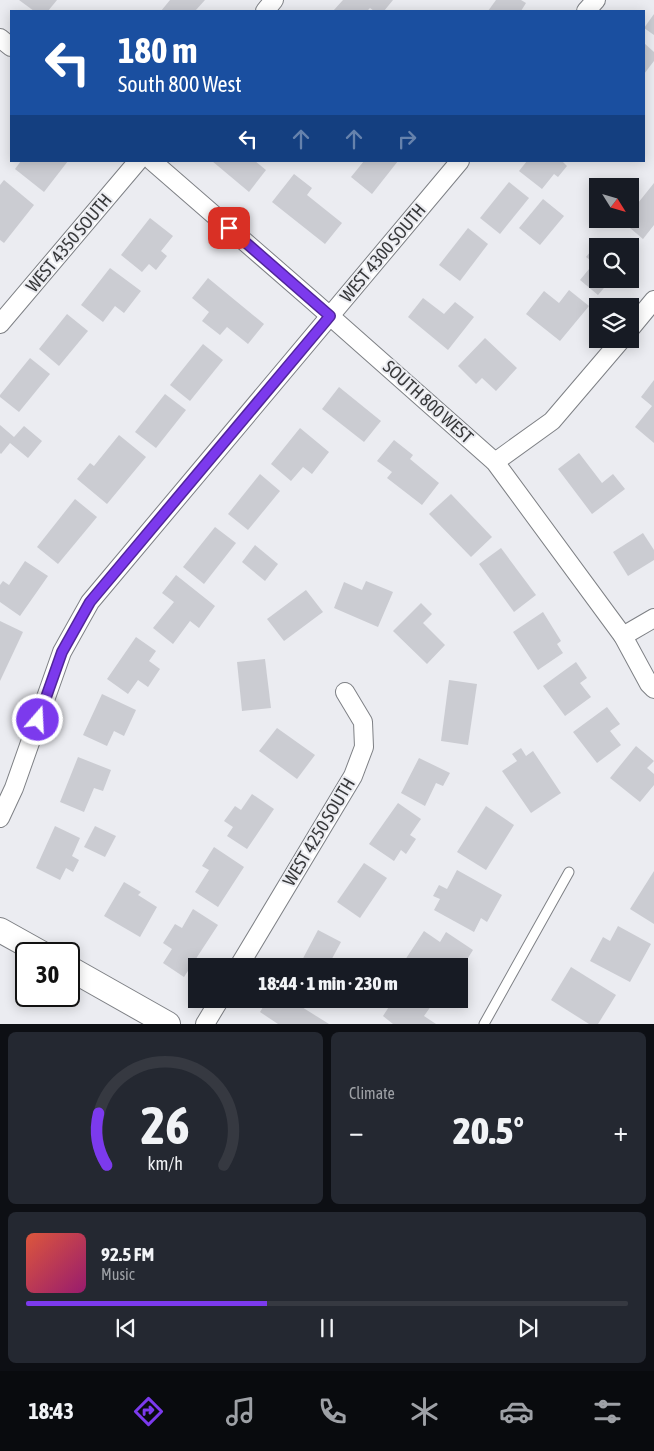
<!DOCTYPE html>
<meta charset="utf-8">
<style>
body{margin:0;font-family:"Asap Condensed",sans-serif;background:#242831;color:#f1f3f6;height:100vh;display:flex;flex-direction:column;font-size:19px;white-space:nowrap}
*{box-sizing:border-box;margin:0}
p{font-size:16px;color:#9ea1a6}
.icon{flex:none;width:28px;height:28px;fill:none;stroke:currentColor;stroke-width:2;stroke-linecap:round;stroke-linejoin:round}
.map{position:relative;height:1024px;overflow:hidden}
.drawer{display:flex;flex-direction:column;gap:8px;padding:8px;background:#0d0f14;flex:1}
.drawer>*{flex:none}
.top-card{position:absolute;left:10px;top:10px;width:635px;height:152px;border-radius:0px;box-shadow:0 2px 12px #0003;background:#1a4fa0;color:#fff;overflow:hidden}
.needle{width:32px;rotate:127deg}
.fabs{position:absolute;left:589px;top:178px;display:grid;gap:10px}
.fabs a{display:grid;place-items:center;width:50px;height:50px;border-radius:0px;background:#171b24;box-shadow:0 2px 12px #0003;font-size:25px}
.speed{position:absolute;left:15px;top:942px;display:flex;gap:10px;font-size:25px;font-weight:700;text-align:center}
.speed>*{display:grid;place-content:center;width:65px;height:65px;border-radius:50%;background:#171b24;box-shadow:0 2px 12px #0003;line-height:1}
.speed .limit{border:2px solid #111;border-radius:8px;background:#fff;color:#111}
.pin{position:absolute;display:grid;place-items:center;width:42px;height:42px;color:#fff;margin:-21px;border-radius:10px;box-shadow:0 2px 8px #0006}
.me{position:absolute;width:55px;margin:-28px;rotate:19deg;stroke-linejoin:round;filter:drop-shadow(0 0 4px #0008)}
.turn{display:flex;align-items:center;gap:18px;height:105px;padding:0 25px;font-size:22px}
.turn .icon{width:65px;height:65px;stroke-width:2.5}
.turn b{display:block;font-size:35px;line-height:42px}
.lanes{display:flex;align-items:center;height:48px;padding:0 25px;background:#0003;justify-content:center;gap:25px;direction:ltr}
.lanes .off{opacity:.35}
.big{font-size:38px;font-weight:800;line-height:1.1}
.drawer .widget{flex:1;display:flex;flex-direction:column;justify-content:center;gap:8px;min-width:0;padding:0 18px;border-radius:8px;background:#242831}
.drawer .dial{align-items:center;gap:0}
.dial svg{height:130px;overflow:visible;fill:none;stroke:#363941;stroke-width:7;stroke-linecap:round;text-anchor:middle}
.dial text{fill:#f1f3f6;stroke:none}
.song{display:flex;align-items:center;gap:15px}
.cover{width:60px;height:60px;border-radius:8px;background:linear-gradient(135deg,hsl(10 70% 55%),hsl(320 70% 35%))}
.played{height:5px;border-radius:2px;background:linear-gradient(90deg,#7c3aed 40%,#363941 40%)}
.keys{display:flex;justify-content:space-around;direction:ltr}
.heat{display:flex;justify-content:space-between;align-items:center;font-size:28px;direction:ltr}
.drawer .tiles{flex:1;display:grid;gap:8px;grid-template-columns:1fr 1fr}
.widget:last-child{grid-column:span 2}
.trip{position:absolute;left:188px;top:958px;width:280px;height:50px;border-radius:0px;background:#171b24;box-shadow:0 2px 12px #0003;font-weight:800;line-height:50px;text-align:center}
.menu{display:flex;height:80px;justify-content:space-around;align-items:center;background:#090b0e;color:#9ea1a6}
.menu .icon{width:35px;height:35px}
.menu .selected{color:#7c3aed}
.menu b{font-size:22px;color:#f1f3f6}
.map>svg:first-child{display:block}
</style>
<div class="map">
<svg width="654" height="1024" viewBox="0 0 654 1024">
<rect width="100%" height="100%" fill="#ebecf1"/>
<g fill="#cbccd2">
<polygon points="19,0 57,0 48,11 34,11"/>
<polygon points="170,0 205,0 195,11 161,11"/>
<polygon points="343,0 393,0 384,11 374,11 370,8 367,11 333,11"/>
<polygon points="496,0 521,0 526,3 521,11 488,11"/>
<polygon points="654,14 654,35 644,28"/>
<polygon points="644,43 654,52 654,61 644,74"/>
<polygon points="21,161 68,161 44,192 15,169"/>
<polygon points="212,161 255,161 266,170 249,192"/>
<polygon points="364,161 398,161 372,194 351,177"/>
<polygon points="527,161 562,161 567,166 558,177 554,174 542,189 519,171"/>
<polygon points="294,174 312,188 307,195 342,223 325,244 272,202"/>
<polygon points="4,180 34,205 4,243 0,240 0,185"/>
<polygon points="509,182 529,198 500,234 480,218"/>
<polygon points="654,183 654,225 643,239 623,222 625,219 630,219 630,213"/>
<polygon points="543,199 564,216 540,245 519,228"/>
<polygon points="150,218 173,236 161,251 167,256 156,270 149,264 142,272 121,255"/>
<polygon points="468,228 488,244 460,281 439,265"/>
<polygon points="600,240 608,246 598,246 598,279 619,279 614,286 609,282 598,295 580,280 594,263 586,257"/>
<polygon points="110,268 141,291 124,313 115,306 103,322 81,305"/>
<polygon points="208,278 264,324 248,344 227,327 220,335 202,321 209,312 192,298"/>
<polygon points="569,290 589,306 560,341 526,314 544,291 559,303"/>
<polygon points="423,298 444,314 455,302 474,317 448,350 408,317"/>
<polygon points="67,314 88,331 59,366 39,349"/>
<polygon points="485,338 517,368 496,391 482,378 476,384 458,366"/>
<polygon points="203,344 223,360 190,401 170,385"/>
<polygon points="30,358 50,374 19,412 0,397 0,395"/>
<polygon points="654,380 654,443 635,427 652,406 641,397"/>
<polygon points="339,387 381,421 364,442 322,409"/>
<polygon points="165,394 186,410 156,448 135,432"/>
<polygon points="0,425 14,437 24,426 42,441 28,458 10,443 1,454 0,453"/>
<polygon points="300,428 329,452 312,474 303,467 291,481 271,464"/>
<polygon points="119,435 146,457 107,504 77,479 90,463 94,466"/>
<polygon points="394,440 413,455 410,459 439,483 422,505 387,478 392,472 377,461"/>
<polygon points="579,453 602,483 613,474 625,489 592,514 558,469"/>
<polygon points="260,474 280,491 248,530 228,514"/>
<polygon points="451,494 492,537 471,557 429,514"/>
<polygon points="75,499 97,517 58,564 37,547"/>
<polygon points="215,527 236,543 204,584 183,567"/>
<polygon points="643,533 654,550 654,560 628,576 613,552"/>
<polygon points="255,545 278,564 265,581 242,562"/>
<polygon points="501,548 536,595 514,612 479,564"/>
<polygon points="25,561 48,576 20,616 0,602 0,585 3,581 9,585"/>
<polygon points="176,575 215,606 199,628 190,621 173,644 153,628 174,602 162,593"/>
<polygon points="366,581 393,592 378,627 334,608 344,582 362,590"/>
<polygon points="306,590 323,612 284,641 267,619"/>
<polygon points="421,603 432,614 423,623 445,645 427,664 393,631"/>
<polygon points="543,612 561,641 557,644 563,653 538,670 513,632"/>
<polygon points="0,621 23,632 0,681"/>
<polygon points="136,637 156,651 149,661 160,669 148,687 138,680 128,694 107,679"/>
<polygon points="265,659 271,708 242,711 237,662"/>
<polygon points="576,662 587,678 580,683 591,697 565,716 543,686"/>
<polygon points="449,680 477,684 468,745 441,741"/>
<polygon points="102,694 136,710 124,736 114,731 107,746 83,735"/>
<polygon points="607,707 620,724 610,731 621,745 597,763 573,732"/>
<polygon points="277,728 315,755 297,779 259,751"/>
<polygon points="636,746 654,761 647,768 654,774 654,785 640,802 610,778"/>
<polygon points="521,748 526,756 533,751 561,793 531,813 502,771 517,761 512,754"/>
<polygon points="78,757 111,770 103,791 94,788 84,812 60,802"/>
<polygon points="419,758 450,773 443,786 436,783 425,806 401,793"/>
<polygon points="252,794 274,809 247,849 227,836 233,827 224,821 235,806 241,810"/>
<polygon points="398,803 421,819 410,835 416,839 406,854 401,850 394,861 369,844"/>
<polygon points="486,806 514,825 486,870 457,852"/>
<polygon points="55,826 80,838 72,856 79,860 73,872 66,868 60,880 36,868"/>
<polygon points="95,826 116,836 105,857 84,847"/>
<polygon points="214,847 244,867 218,907 195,892 209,870 202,866"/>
<polygon points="364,863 387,878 360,918 337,902"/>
<polygon points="457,870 502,895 487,922 481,918 474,932 434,910 440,899 433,896 439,885 447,889"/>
<polygon points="654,871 654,924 630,909"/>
<polygon points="124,882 141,892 138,895 157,907 140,937 104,916"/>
<polygon points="193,909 218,925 184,977 163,963 172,949 163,943 175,924 182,928"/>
<polygon points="618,926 651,944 630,982 590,961 603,937 610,941"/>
<polygon points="318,930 341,942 328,966 299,966"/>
<polygon points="424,931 440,942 446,932 473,950 459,972 459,966 414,966 405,960"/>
<polygon points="571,967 616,995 598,1024 589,1024 551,1000"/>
<polygon points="268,999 289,999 329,1024 278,1024 260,1012"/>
<polygon points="394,999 436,999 424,1016 436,1024 393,1024 383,1016"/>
</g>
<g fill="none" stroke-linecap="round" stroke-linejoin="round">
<g stroke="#7e8085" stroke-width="11">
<polyline id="lane" points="484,1024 569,872"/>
</g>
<g stroke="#7e8085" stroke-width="20">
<g id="street">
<polyline points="265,11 274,0"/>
<polyline points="586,11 596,0"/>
<polyline points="0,38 11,47"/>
<polyline points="152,161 313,301 495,462 623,636 649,684 654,689"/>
<polyline points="0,324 138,161"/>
<polyline points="630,329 654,300"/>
<polyline points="495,462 552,421 622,339"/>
<polyline points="623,636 654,618"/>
<polyline points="0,818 14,788 62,652 90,602 460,161"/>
<polyline points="239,966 353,776 364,747 363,722 345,692"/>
<polyline points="205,1024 220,999"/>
</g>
</g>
<g stroke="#7e8085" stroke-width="26">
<g id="secondary">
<polyline points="0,930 43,954"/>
<polyline points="69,968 168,1024"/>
</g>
</g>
<use href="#lane" stroke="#fff" stroke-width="9"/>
<use href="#street" stroke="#fff" stroke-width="18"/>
<use href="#secondary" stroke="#fff" stroke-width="24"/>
</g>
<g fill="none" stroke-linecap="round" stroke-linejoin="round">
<g stroke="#51269a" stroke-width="12">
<polyline id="route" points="38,720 62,652 90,602 330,316 229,228"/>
</g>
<use href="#route" stroke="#7c3aed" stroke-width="9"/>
</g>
<g text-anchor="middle" stroke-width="4" stroke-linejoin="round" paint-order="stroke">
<g font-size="18" fill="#37383a" stroke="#ebecf1">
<text transform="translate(69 243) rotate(-50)" y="6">WEST 4350 SOUTH</text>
<text transform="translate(383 253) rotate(-50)" y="6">WEST 4300 SOUTH</text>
<text transform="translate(428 402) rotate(42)" y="6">SOUTH 800 WEST</text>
<text transform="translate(319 832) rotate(-59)" y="6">WEST 4250 SOUTH</text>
</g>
</g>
</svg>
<div class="fabs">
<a><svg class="needle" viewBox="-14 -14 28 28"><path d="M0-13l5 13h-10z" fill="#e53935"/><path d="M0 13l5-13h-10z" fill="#9ea1a6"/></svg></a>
<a><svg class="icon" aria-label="search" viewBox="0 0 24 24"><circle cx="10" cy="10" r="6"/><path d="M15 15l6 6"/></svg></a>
<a><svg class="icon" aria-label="layers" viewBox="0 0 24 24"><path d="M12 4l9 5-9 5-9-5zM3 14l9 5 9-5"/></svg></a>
</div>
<div class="speed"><div class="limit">30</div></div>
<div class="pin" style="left:229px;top:228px;background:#d93025"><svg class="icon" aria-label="arrive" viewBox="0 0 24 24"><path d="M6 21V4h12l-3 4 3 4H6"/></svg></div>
<svg class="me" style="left:38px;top:720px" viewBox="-20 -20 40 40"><circle r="17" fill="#7c3aed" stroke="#fff" stroke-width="3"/><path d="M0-11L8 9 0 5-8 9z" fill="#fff"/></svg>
<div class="trip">18:44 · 1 min · 230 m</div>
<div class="top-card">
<div class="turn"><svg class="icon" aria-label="left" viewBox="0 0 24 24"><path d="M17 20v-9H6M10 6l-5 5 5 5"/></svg><div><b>180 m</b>South 800 West</div></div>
<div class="lanes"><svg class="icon" aria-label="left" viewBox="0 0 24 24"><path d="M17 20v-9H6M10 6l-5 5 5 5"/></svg><svg class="icon off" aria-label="ahead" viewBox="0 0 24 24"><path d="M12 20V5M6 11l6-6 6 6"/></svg><svg class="icon off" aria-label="ahead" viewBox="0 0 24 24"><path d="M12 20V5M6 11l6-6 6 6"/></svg><svg class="icon off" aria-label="right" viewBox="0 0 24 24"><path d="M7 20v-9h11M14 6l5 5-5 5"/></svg></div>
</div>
</div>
<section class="drawer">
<div class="tiles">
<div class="widget dial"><svg viewBox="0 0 100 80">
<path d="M14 69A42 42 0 1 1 86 69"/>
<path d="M14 69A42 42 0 0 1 9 37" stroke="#7c3aed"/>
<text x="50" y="56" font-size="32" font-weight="700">26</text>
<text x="50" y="72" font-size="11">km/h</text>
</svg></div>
<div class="widget"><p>Climate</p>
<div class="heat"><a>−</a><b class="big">20.5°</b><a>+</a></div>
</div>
<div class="widget">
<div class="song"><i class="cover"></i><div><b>92.5 FM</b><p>Music</p></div></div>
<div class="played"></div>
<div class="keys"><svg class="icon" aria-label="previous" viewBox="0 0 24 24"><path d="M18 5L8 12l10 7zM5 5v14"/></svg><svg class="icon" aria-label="pause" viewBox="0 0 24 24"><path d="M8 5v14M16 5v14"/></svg><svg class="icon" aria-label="next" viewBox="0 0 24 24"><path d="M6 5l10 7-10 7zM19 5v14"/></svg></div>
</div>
</div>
</section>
<nav class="menu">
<b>18:43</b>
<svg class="icon selected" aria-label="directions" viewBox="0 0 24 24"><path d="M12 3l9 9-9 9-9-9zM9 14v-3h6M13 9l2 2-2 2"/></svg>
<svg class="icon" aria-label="music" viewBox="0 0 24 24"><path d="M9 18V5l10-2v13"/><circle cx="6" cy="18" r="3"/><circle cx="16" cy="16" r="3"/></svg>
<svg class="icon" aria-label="phone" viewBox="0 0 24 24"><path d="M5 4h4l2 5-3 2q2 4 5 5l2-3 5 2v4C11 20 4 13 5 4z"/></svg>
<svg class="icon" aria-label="climate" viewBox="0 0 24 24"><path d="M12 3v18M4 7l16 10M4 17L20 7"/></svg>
<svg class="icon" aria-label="car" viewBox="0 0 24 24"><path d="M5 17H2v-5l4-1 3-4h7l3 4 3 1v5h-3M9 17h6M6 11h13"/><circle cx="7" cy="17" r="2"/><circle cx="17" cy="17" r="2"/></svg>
<svg class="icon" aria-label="filters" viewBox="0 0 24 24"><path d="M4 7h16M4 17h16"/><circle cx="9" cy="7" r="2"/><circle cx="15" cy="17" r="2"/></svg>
</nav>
